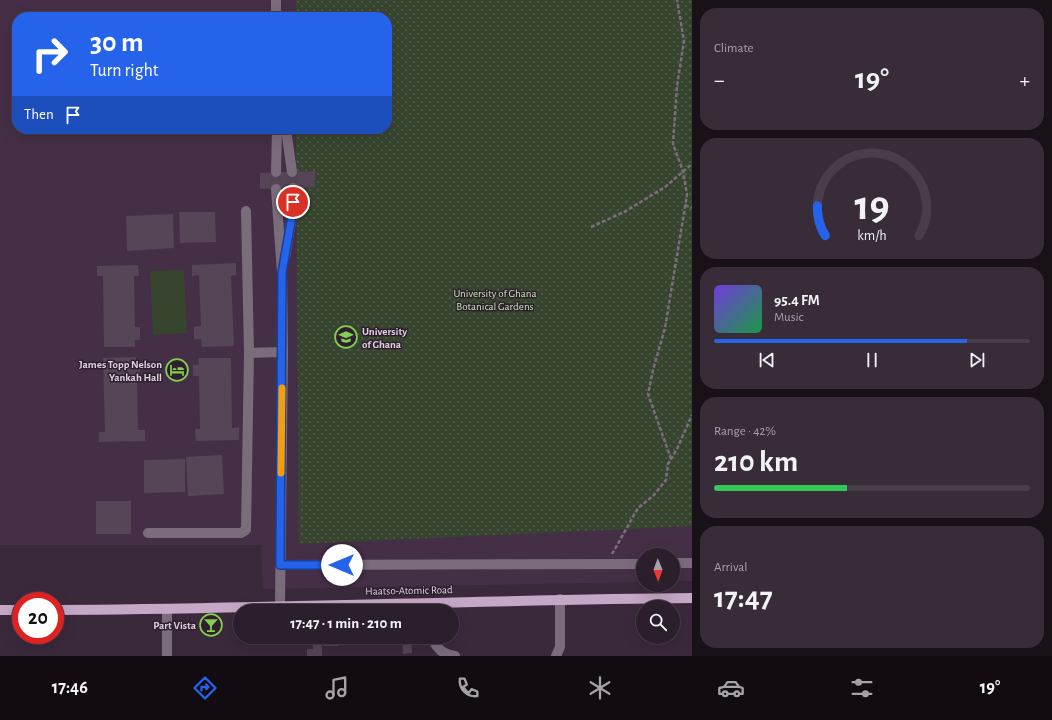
<!DOCTYPE html>
<meta charset="utf-8">
<style>
body{margin:0;font-family:"Alegreya Sans",sans-serif;background:#382c38;color:#f1f3f6;height:100vh;display:flex;flex-direction:column;font-size:15px;white-space:nowrap}
*{box-sizing:border-box;margin:0}
p{font-size:13px;color:#a6a2a9}
.icon{flex:none;width:22px;height:22px;fill:none;stroke:currentColor;stroke-width:2;stroke-linecap:round;stroke-linejoin:round}
.map{position:relative;flex:1;overflow:hidden}
.details{display:flex;flex-direction:column;gap:8px;padding:8px;background:#181118;width:360px}
.details>*{flex:none}
.guide{position:absolute;left:12px;top:12px;width:380px;height:122px;border-radius:16px;box-shadow:0 4px 16px #0002,0 0 0 1px #483d48;background:#2563eb;color:#fff;overflow:hidden}
.needle{width:26px;rotate:179deg}
.controls{position:absolute;left:636px;top:548px;display:grid;gap:8px}
.controls a{display:grid;place-items:center;width:44px;height:44px;border-radius:50%;background:#2c1f2c;box-shadow:0 4px 16px #0002,0 0 0 1px #483d48;font-size:20px}
.speed{position:absolute;left:12px;top:592px;display:flex;gap:8px;font-size:20px;font-weight:700;text-align:center}
.speed>*{display:grid;place-content:center;width:52px;height:52px;border-radius:50%;background:#2c1f2c;box-shadow:0 4px 16px #0002,0 0 0 1px #483d48;line-height:1}
.speed .limit{border:6px solid #d22;background:#fff;color:#111}
.pin{position:absolute;display:grid;place-items:center;width:34px;height:34px;color:#fff;margin:-17px;border:2px solid #fff;border-radius:50%;box-shadow:0 1px 4px #0007}
.me{position:absolute;width:44px;margin:-22px;rotate:270deg;stroke-linejoin:round;filter:drop-shadow(0 0 3px #0008)}
.turn{display:flex;align-items:center;gap:14px;height:84px;padding:0 12px;font-size:18px}
.turn .icon{width:52px;height:52px;stroke-width:2.5}
.turn b{display:block;font-size:28px;line-height:34px}
.then{display:flex;align-items:center;height:38px;padding:0 12px;background:#0003;gap:8px;font-size:15px}
.big{font-size:30px;font-weight:700;line-height:1.1}
.details .widget{flex:1;display:flex;flex-direction:column;justify-content:center;gap:6px;min-width:0;padding:0 14px;border-radius:16px;background:#382c38}
.details .dial{align-items:center;gap:0}
.dial svg{height:104px;overflow:visible;fill:none;stroke:#483d48;stroke-width:7;stroke-linecap:round;text-anchor:middle}
.dial text{fill:#f1f3f6;stroke:none}
.song{display:flex;align-items:center;gap:12px}
.cover{width:48px;height:48px;border-radius:6px;background:linear-gradient(135deg,hsl(260 70% 55%),hsl(140 70% 35%))}
.played{height:4px;border-radius:2px;background:linear-gradient(90deg,#2563eb 80%,#483d48 80%)}
.keys{display:flex;justify-content:space-around;direction:ltr}
.heat{display:flex;justify-content:space-between;align-items:center;font-size:22px;direction:ltr}
.charge{height:6px;border-radius:3px;background:linear-gradient(90deg,#34c759 42%,#483d48 0)}
.trip{position:absolute;left:233px;top:604px;width:226px;height:40px;border-radius:20px;background:#2c1f2c;box-shadow:0 4px 16px #0002,0 0 0 1px #483d48;font-weight:700;line-height:40px;text-align:center}
.tabs{display:flex;height:64px;justify-content:space-around;align-items:center;background:#120c12;color:#a6a2a9}
.tabs .icon{width:28px;height:28px}
.tabs .active{color:#2563eb}
.tabs b{font-size:18px;color:#f1f3f6}
main{display:flex;flex:1;min-height:0}
.map>svg:first-child{display:block}
</style>
<main>
<div class="map">
<svg width="692" height="656" viewBox="0 0 692 656">
<defs>
<pattern id="park-dots" width="8" height="8" patternUnits="userSpaceOnUse"><rect width="8" height="8" fill="#37452f"/><path d="M2 2h.1M6 6h.1" fill="none" stroke="#535f4d" stroke-width="1.8" stroke-linecap="round"/></pattern>
</defs>
<rect width="100%" height="100%" fill="#3a293b"/>
<path fill="#452f46" fill-rule="evenodd" d="M0 0H692V581H673V555H643V582L263 589 261 545H0ZM17 17H387V129H17Z"/>
<polygon fill="url(#park-dots)" points="296,0 692,0 692,526 299,544 296,129 387,129 387,17 296,17"/>
<polygon fill="#37452f" points="184,270 187,333 153,335 150,271"/>
<g fill="#564457">
<polygon points="315,171 315,187 260,189 260,173"/>
<polygon points="179,212 215,212 216,242 180,243"/>
<polygon points="173,214 174,248 127,251 126,216"/>
<polygon points="236,263 236,275 231,276 234,346 202,347 201,339 194,339 194,327 201,326 199,275 192,276 192,265"/>
<polygon points="138,265 139,276 134,276 135,327 140,327 140,340 135,340 135,347 104,347 103,276 97,276 97,266"/>
<polygon points="136,357 136,365 140,365 140,378 137,379 138,430 145,430 145,441 99,442 99,432 105,432 103,358"/>
<polygon points="198,358 231,358 232,428 239,427 239,440 196,441 195,429 200,429 199,376 193,376 193,365 199,365"/>
<polygon points="222,455 224,494 188,496 186,457"/>
<polygon points="185,459 185,492 144,493 144,460"/>
<rect x="96" y="501" width="35" height="33"/>
<polygon points="313,637 322,637 322,656 307,656 307,649 313,649"/>
<polygon points="402,637 411,637 412,653 403,654"/>
<rect x="324" y="638" width="15" height="8"/>
</g>
<g fill="none" stroke-linecap="round" stroke-linejoin="round">
<g stroke="#524253" stroke-width="10" stroke-dasharray="10 5" stroke-linecap="butt">
<polyline points="276,172 276,189"/>
<polyline points="292,172 293,188"/>
</g>
<g stroke="#7c6d7c" stroke-width="2.5" stroke-dasharray="4 2" stroke-linecap="butt">
<polyline points="685,205 692,208"/>
<polyline points="591,227 626,211 665,187 692,164"/>
<polyline points="671,459 648,394 653,370 665,328 687,195 683,171 673,144 677,86 684,41 677,0"/>
<polyline points="612,554 638,508 653,496 666,480 668,464 677,449 692,415"/>
</g>
<g stroke="#7b6c7b" stroke-width="10">
<polyline points="276,0 276,17"/>
<polyline points="286,129 292,172"/>
<polyline points="276,172 277,129"/>
<polyline points="276,189 282,273 283,352 280,605"/>
<polyline points="285,257 292,216 293,188"/>
<polyline points="249,353 283,352"/>
<polyline points="148,533 241,533 246,530 249,353 246,211"/>
<polyline points="673,563 692,563"/>
<polyline points="280,565 643,564"/>
<polyline points="167,609 167,656"/>
<path d="M432 637C436 649 443 654 455 656"/>
<polyline points="556,656 560,647 560,599"/>
</g>
<g stroke="#c5a7c6" stroke-width="10">
<polyline points="0,610 21,610"/>
<path d="M55 610C267 609 480 600 692 598"/>
</g>
</g>
<g fill="none" stroke-linecap="round" stroke-linejoin="round">
<g stroke="#184099" stroke-width="10">
<polyline id="route" points="293,202 292,216 282,273 280,565 342,565"/>
</g>
<use href="#route" stroke="#2563eb" stroke-width="7"/>
<polyline stroke="#f59e0b" stroke-width="7" points="281,473 282,388"/>
</g>
<defs>
<g id="university-ring" transform="scale(1.15)"><circle r="9.5" fill="#2f1f30" stroke="#83d04e" stroke-width="1.5"/><path d="M0-5L7-2L0 1L-7-2ZM-4 1L0 2.5L4 1V4Q0 6-4 4Z" fill="#83d04e"/></g>
<g id="hotel-ring" transform="scale(1.15)"><circle r="9.5" fill="#2f1f30" stroke="#83d04e" stroke-width="1.5"/><path d="M-6-4.5h1.5V1H6V5H4.5V3h-9V5H-6ZM-4 0a1.8 1.8 0 1 1 3.6 0ZM.5 0V-2.5h3Q6-2.5 6 0Z" fill="#83d04e"/></g>
<g id="bar-ring" transform="scale(1.15)"><circle r="9.5" fill="#2f1f30" stroke="#83d04e" stroke-width="1.5"/><path d="M-6-5H6L.8 .8V4.5H3.5V6h-7V4.5H-.8V.8Z" fill="#83d04e"/></g>
</defs>
<g fill-rule="evenodd">
<use href="#university-ring" x="346" y="337"/>
<use href="#hotel-ring" x="177" y="370"/>
<use href="#bar-ring" x="211" y="625"/>
</g>
<g text-anchor="middle" stroke-width="3" stroke-linejoin="round" paint-order="stroke">
<g font-size="11" fill="#c0e9a9" stroke="#2f1f30">
<text x="495" y="297">University of Ghana<tspan x="495" dy="13">Botanical Gardens</tspan></text>
</g>
<g font-size="11" font-weight="bold" fill="#dcd1dc" stroke="#2f1f30" text-anchor="end">
<text x="362" y="335" text-anchor="start">University<tspan x="362" dy="13">of Ghana</tspan></text>
<text x="162" y="368">James Topp Nelson<tspan x="162" dy="13">Yankah Hall</tspan></text>
<text x="196" y="629">Part Vista</text>
</g>
<g font-size="11" fill="#dcd1dc" stroke="#2f1f30">
<text transform="translate(409 590) rotate(-1)" y="4">Haatso-Atomic Road</text>
</g>
</g>
</svg>
<div class="controls">
<a><svg class="needle" viewBox="-14 -14 28 28"><path d="M0-13l5 13h-10z" fill="#e53935"/><path d="M0 13l5-13h-10z" fill="#a6a2a9"/></svg></a>
<a><svg class="icon" aria-label="search" viewBox="0 0 24 24"><circle cx="10" cy="10" r="6"/><path d="M15 15l6 6"/></svg></a>
</div>
<div class="speed"><div class="limit">20</div></div>
<div class="pin" style="left:293px;top:202px;background:#d93025"><svg class="icon" aria-label="arrive" viewBox="0 0 24 24"><path d="M6 21V4h12l-3 4 3 4H6"/></svg></div>
<svg class="me" style="left:342px;top:565px" viewBox="-20 -20 40 40"><circle r="19" fill="#fff"/><path d="M0-13L10 11 0 6-10 11z" fill="#2563eb"/></svg>
<div class="trip">17:47 · 1 min · 210 m</div>
<div class="guide">
<div class="turn"><svg class="icon" aria-label="right" viewBox="0 0 24 24"><path d="M7 20v-9h11M14 6l5 5-5 5"/></svg><div><b>30 m</b>Turn right</div></div>
<div class="then">Then<svg class="icon" aria-label="arrive" viewBox="0 0 24 24"><path d="M6 21V4h12l-3 4 3 4H6"/></svg></div>
</div>
</div>
<section class="details">
<div class="widget"><p>Climate</p>
<div class="heat"><a>−</a><b class="big">19°</b><a>+</a></div>
</div>
<div class="widget dial"><svg viewBox="0 0 100 80">
<path d="M14 69A42 42 0 1 1 86 69"/>
<path d="M14 69A42 42 0 0 1 8 46" stroke="#2563eb"/>
<text x="50" y="56" font-size="32" font-weight="700">19</text>
<text x="50" y="72" font-size="11">km/h</text>
</svg></div>
<div class="widget">
<div class="song"><i class="cover"></i><div><b>95.4 FM</b><p>Music</p></div></div>
<div class="played"></div>
<div class="keys"><svg class="icon" aria-label="previous" viewBox="0 0 24 24"><path d="M18 5L8 12l10 7zM5 5v14"/></svg><svg class="icon" aria-label="pause" viewBox="0 0 24 24"><path d="M8 5v14M16 5v14"/></svg><svg class="icon" aria-label="next" viewBox="0 0 24 24"><path d="M6 5l10 7-10 7zM19 5v14"/></svg></div>
</div>
<div class="widget"><p>Range · 42%</p><b class="big">210 km</b><div class="charge"></div></div>
<div class="widget"><p>Arrival</p><b class="big">17:47</b></div>
</section>
</main>
<nav class="tabs">
<b>17:46</b>
<svg class="icon active" aria-label="directions" viewBox="0 0 24 24"><path d="M12 3l9 9-9 9-9-9zM9 14v-3h6M13 9l2 2-2 2"/></svg>
<svg class="icon" aria-label="music" viewBox="0 0 24 24"><path d="M9 18V5l10-2v13"/><circle cx="6" cy="18" r="3"/><circle cx="16" cy="16" r="3"/></svg>
<svg class="icon" aria-label="phone" viewBox="0 0 24 24"><path d="M5 4h4l2 5-3 2q2 4 5 5l2-3 5 2v4C11 20 4 13 5 4z"/></svg>
<svg class="icon" aria-label="climate" viewBox="0 0 24 24"><path d="M12 3v18M4 7l16 10M4 17L20 7"/></svg>
<svg class="icon" aria-label="car" viewBox="0 0 24 24"><path d="M5 17H2v-5l4-1 3-4h7l3 4 3 1v5h-3M9 17h6M6 11h13"/><circle cx="7" cy="17" r="2"/><circle cx="17" cy="17" r="2"/></svg>
<svg class="icon" aria-label="filters" viewBox="0 0 24 24"><path d="M4 7h16M4 17h16"/><circle cx="9" cy="7" r="2"/><circle cx="15" cy="17" r="2"/></svg>
<b>19°</b>
</nav>
